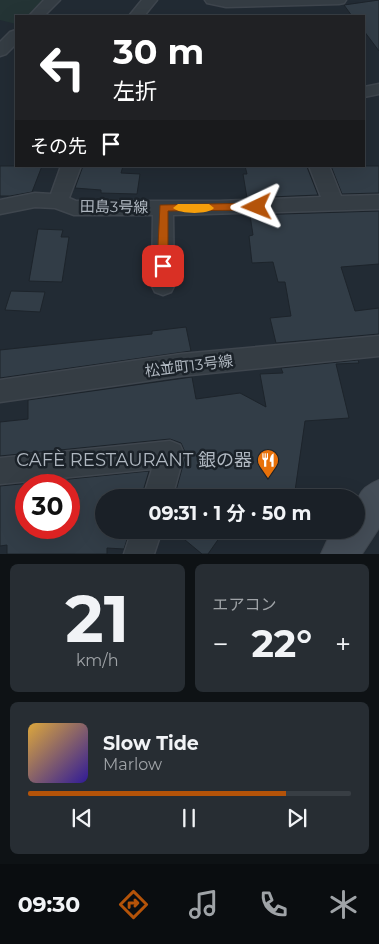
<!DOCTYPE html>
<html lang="ja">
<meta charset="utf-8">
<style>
body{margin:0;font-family:Montserrat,"Noto Sans JP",sans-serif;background:#272d33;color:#f1f3f6;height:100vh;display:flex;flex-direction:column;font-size:19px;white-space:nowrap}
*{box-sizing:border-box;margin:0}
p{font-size:16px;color:#9fa3a7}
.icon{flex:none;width:28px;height:28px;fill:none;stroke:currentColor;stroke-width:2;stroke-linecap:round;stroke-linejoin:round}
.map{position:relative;height:554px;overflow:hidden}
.side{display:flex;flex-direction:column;gap:10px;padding:10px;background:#0e1215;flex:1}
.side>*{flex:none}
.guide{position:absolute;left:15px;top:15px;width:350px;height:152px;border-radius:0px;box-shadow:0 5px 20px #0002,0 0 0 1px #383e44;background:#202124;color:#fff;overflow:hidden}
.speed{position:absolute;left:15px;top:474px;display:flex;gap:10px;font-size:25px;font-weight:700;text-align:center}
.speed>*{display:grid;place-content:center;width:65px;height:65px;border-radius:50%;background:#1a2027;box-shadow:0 5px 20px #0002,0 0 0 1px #383e44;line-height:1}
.speed .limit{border:8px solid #d22;background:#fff;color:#111}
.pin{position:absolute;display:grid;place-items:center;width:42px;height:42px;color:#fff;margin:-21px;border-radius:10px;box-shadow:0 2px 8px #0006}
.me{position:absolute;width:55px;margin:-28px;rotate:268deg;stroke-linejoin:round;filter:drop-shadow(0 0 4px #0008)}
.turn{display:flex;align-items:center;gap:18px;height:105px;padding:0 15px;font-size:22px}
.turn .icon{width:65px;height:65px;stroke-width:2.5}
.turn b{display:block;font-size:35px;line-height:42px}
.then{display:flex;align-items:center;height:48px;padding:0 15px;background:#0003;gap:10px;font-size:19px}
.big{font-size:38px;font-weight:700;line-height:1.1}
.side .card{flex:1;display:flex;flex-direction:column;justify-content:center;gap:8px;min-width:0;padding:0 18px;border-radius:8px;background:#272d33}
.side .dial{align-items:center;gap:0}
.dial b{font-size:65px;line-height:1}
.song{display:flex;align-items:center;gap:15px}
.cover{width:60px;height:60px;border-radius:8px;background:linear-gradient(135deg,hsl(40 70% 55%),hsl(250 70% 35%))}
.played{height:5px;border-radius:2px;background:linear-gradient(90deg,#b45309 80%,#383e44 80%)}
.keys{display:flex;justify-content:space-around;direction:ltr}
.heat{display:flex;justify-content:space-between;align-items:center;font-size:28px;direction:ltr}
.side .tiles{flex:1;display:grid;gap:10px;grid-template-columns:1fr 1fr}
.card:last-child{grid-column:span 2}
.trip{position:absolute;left:95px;top:489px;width:270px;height:50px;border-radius:25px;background:#1a2027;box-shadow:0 5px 20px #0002,0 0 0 1px #383e44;font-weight:700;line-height:50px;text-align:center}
.dock{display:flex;height:80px;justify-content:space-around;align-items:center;background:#0a0d10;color:#9fa3a7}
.dock .icon{width:35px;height:35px}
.dock .selected{color:#b45309}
.dock b{font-size:22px;color:#f1f3f6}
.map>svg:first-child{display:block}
</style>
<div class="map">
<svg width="379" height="554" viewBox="0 0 379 554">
<rect width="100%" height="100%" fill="#222b34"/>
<polygon fill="#243435" points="0,0 47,0 30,16 16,16 16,24 0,20"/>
<g fill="#323d47" stroke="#1d242b" fill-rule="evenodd">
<polygon points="379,0 379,51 364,31 364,16 352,16 344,5"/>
<polygon points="0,166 42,166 32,192 10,196 0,196"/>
<polygon points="83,166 123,166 121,173 140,174 137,194 101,193 101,190 75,188"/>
<polygon points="245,166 307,167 318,195 247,198 243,174 247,174"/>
<polygon points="331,166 379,166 379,193 342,194"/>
<polygon points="379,211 379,264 341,267 355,311 379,308 379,334 276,343 270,318 291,316 285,282 278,282 273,262 252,263 249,236 253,235 250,215"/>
<polygon points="38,229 63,230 61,237 69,237 62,282 29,281"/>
<polygon points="11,291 45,292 40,312 5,310"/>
<polygon points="186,327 191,351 0,378 0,350 152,334 152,331"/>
<polygon points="358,360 359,363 336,364 349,418 305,421 294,498 265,498 235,491 230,498 174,498 186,454 181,443 170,439 0,456 0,422 28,419 28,400 192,377 196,399 240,393 266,407 260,374 283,373 281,368"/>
<path d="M149 471 141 498H104V530H130L124 549 107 548V554H7V545L0 546V486ZM26 485H69V528H26Z"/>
<polygon points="173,530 218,530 222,534 208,554 202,554"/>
</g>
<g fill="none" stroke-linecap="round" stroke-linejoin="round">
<g stroke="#3f464e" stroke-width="3">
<g id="minor">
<polygon points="44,0 60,0 44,16 29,16"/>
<polygon points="142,0 157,0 144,16 129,16"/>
<polygon points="205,0 346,0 344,3 339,4 226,7 207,3"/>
<polygon points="16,30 16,44 6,54 0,56 0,42 10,32"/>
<polygon points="379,84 379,94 364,97 364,87"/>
<polygon points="61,166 81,166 69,198 76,201 219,201 321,197 309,166 329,166 341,196 379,195 379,209 173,215 174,286 171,292 163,295 155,292 152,286 153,215 74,215 55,208 35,207 0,214 0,200 35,193 51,194"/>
<polygon points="379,336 379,356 181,376 0,402 0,380 181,354"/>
<polygon points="170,441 180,445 184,454 172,498 143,498 152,469 0,484 0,458"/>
<polygon points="132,530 162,530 154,554 124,554"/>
</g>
</g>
<g stroke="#3f464e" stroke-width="2">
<path id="secondary" d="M379 480V528L362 554H321L327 541 335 530H356C356 505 353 490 379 480Z"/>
</g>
<use href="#minor" fill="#353d44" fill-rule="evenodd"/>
<use href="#secondary" fill="#444d57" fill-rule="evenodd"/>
</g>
<polygon fill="#b45309" stroke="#753606" points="257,203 262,207 257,210 168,211 168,266 163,271 159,269 157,266 160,205"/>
<path fill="#f59e0b" d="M178 204H209L214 208C208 215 179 214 173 208Z"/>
<defs>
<g id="restaurant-pin" transform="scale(1.125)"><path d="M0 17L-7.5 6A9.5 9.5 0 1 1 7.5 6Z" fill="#e8710a" stroke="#1b2229"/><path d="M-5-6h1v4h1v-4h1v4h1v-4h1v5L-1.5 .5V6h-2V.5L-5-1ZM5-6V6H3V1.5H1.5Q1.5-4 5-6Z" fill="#fff"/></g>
</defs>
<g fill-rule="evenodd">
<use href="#restaurant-pin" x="268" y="460"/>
</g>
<g text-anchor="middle" stroke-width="5" stroke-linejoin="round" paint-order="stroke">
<g font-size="15" fill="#b0b8c1" stroke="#1b2229">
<text transform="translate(114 207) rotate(1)" y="5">田島3号線</text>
<text transform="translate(189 366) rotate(-7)" y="5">松並町13号線</text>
</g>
<g font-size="18" fill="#b0b8c1" stroke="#1b2229" text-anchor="end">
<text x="252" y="466">CAFÈ RESTAURANT 銀の器</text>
</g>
</g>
</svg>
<div class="speed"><div class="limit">30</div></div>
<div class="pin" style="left:163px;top:266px;background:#d93025"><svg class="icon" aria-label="arrive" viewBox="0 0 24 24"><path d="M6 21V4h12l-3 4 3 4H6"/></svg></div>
<svg class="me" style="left:257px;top:207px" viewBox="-20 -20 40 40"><path d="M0-17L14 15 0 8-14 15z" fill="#b45309" stroke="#fff" stroke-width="4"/></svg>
<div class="trip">09:31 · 1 分 · 50 m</div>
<div class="guide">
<div class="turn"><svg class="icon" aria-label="left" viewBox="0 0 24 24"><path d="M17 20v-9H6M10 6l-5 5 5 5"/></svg><div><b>30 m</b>左折</div></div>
<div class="then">その先<svg class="icon" aria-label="arrive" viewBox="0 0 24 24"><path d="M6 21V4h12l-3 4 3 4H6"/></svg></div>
</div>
</div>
<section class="side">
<div class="tiles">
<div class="card dial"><b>21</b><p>km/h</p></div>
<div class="card"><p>エアコン</p>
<div class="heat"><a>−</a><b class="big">22°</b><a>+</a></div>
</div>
<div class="card">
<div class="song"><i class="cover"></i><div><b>Slow Tide</b><p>Marlow</p></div></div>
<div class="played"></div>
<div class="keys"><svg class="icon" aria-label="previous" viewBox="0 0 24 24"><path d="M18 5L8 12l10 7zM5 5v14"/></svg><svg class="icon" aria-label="pause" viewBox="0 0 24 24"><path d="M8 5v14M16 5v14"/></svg><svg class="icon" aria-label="next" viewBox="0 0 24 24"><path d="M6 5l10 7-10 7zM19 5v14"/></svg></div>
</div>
</div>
</section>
<nav class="dock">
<b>09:30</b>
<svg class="icon selected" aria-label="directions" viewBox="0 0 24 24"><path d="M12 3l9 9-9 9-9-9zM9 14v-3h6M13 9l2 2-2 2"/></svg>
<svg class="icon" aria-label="music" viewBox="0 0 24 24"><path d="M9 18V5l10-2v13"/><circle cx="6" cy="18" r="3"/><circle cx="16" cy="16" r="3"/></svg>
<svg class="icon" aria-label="phone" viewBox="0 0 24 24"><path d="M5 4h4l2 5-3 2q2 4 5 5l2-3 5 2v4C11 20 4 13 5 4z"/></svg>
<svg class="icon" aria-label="climate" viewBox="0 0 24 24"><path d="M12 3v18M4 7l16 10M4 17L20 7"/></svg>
</nav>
